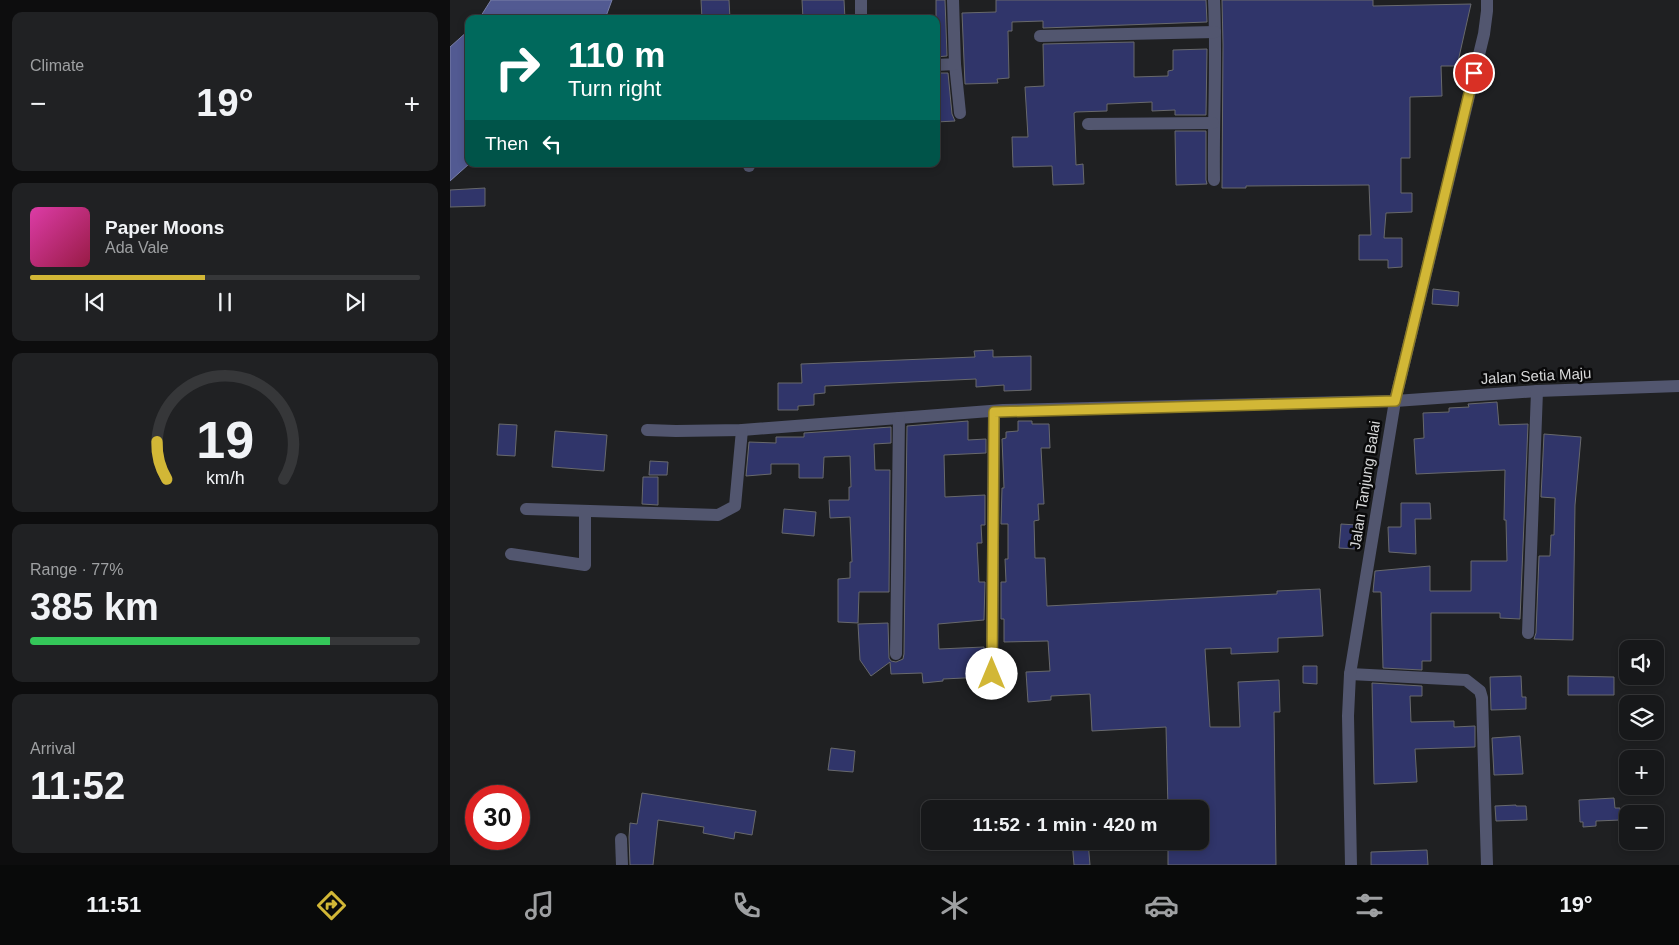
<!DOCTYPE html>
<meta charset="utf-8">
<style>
body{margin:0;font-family:Arial,sans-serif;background:#202123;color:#f1f3f6;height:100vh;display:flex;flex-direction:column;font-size:19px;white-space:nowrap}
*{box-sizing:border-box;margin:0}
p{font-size:16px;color:#9ea0a2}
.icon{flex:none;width:28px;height:28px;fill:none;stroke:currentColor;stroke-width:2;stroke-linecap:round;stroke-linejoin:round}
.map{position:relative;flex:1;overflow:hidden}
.drawer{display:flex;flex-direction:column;gap:12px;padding:12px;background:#0d0d0e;width:450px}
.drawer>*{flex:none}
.top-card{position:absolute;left:15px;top:15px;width:475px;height:152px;border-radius:10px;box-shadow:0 2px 8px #0003,0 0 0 1px #363739;background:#00695c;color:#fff;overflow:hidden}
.controls{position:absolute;left:1169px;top:640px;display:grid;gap:10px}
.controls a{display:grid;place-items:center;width:45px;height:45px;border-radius:10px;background:#17181a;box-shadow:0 2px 8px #0003,0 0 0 1px #363739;font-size:25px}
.speed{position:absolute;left:15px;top:785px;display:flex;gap:10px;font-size:25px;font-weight:700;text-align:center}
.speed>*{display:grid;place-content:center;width:65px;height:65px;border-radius:50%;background:#17181a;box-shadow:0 2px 8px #0003,0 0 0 1px #363739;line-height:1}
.speed .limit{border:8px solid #d22;background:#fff;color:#111}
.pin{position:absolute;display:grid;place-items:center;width:42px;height:42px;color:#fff;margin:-21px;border:2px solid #fff;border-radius:50%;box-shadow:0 1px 5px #0007}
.me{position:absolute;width:55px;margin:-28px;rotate:0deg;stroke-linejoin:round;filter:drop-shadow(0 0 4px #0008)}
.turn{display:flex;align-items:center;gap:18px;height:105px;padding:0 20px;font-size:22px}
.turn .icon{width:65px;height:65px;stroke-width:2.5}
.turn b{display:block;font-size:35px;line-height:42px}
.then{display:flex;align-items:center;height:48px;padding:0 20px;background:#0003;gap:10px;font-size:19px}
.big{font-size:38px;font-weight:700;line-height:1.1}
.drawer .tile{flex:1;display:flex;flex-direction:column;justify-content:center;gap:8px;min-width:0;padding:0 18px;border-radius:10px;background:#202123}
.drawer .dial{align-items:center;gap:0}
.dial svg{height:130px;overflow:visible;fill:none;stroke:#363739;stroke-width:7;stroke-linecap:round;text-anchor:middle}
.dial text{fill:#f1f3f6;stroke:none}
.song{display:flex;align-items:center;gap:15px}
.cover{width:60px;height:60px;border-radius:8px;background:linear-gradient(135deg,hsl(320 70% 55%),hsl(340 70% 35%))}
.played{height:5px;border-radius:2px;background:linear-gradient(90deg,#d2b736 45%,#363739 45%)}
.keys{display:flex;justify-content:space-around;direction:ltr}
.heat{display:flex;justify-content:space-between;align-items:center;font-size:28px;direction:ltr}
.charge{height:8px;border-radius:4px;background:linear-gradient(90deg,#34c759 77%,#363739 0)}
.trip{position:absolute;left:471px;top:800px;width:288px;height:50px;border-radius:10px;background:#17181a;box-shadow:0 2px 8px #0003,0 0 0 1px #363739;font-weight:700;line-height:50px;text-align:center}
.menu{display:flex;height:80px;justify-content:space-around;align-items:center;background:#090a0a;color:#9ea0a2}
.menu .icon{width:35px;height:35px}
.menu .current{color:#d2b736}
.menu b{font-size:22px;color:#f1f3f6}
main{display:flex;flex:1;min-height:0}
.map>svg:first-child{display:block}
</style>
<main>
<section class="drawer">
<div class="tile"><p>Climate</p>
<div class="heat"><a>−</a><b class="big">19°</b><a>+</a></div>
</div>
<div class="tile">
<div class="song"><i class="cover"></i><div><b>Paper Moons</b><p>Ada Vale</p></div></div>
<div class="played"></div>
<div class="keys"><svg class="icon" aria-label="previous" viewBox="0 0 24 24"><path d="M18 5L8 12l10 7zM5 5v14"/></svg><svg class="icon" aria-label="pause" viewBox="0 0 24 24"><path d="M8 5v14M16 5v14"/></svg><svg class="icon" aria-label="next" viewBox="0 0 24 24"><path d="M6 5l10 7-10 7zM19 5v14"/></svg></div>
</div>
<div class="tile dial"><svg viewBox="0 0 100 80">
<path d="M14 69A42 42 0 1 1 86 69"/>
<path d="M14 69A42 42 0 0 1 8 46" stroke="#d2b736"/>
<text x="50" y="56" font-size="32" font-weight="700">19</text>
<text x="50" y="72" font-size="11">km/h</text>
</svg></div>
<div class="tile"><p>Range · 77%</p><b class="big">385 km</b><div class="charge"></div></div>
<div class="tile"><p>Arrival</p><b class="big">11:52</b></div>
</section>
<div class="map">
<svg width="1229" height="865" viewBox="0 0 1229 865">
<rect width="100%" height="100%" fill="#1f2022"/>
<g fill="#525a92" stroke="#7a80a8">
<polygon points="41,0 162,0 155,19 29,19"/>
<polygon points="19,30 19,164 0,181 0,47"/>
</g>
<g fill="#30356a" stroke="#68696c">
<polygon points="251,0 279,0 280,19 252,19"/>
<polygon points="352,0 394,0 395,19 353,19"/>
<polygon points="486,0 495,0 497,56 486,57"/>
<polygon points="546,0 756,0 757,22 593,28 593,21 562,22 562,31 558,31 559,78 547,79 548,83 515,84 512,13 546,12"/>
<polygon points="772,0 923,0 923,6 1021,4 1007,66 991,66 992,96 960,97 960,158 951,158 951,193 962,193 962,212 936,213 934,238 952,238 952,267 938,268 938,260 909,260 909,235 921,235 919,185 796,186 796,188 772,188 773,45"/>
<polygon points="684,42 684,77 718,76 718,71 723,70 723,50 757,49 756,115 725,115 725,110 702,111 702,102 657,104 657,111 626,112 624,113 626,165 633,164 634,184 603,185 602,166 563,167 562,137 578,137 575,87 594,86 593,44"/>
<polygon points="486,73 498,73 502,114 505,121 486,122"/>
<polygon points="725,131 756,131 756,180 757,184 726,185"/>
<polygon points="35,188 35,206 0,207 0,190"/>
<polygon points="983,289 1009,292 1008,306 982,304"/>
<polygon points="543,350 543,357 581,356 581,390 554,391 554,385 526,387 526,379 375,386 375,393 364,394 364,405 348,406 348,410 328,410 328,383 352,383 351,364 525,357 524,351"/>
<polygon points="1047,402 1049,425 1078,424 1070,619 1050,618 1050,613 981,613 981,661 972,661 972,670 933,668 931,592 923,592 925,571 980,566 980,591 1021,591 1021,561 1057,561 1056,520 1054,520 1055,470 966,474 964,439 974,438 973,413 999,412 999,408 1019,407 1018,404"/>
<polygon points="518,421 518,440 536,439 536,453 494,455 495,497 535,495 535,525 531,525 532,543 527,543 529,582 535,582 534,620 488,624 489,649 534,647 535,677 493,679 493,681 473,683 472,673 441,674 440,662 421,676 410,660 408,624 438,623 439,658 441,661 446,662 453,659 454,654 457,426"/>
<polygon points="568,421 582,421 582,424 599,424 600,448 591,448 594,504 588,504 589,520 584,521 585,558 595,558 597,606 827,594 827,591 870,589 873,636 828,638 828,652 781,654 781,648 755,649 760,727 790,727 788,682 829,680 830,712 824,712 826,865 718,865 718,841 750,841 750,809 718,809 716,727 642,731 640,694 601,696 601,700 578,702 576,672 600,671 598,641 554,642 554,619 551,619 551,582 556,582 555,559 558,559 558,524 551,524 552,488 554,488 552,439 556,438 556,432 568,431"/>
<polygon points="49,424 67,425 65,456 47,455"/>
<polygon points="441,427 441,443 424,444 425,470 440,470 439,592 409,592 408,623 388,622 388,579 400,578 400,562 402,562 400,517 380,518 379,500 399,500 399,487 401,487 400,456 374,457 373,478 349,478 349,464 321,464 321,474 296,476 299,442 326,443 326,437 354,437 354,433"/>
<polygon points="105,431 157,435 154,471 102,467"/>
<polygon points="1094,434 1131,437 1125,505 1123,640 1084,639 1086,633 1089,556 1100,556 1101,535 1104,535 1105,498 1091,497"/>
<polygon points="200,461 218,462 217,475 199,475"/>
<polygon points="193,477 208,477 208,505 192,504"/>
<polygon points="951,503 980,503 981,519 965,519 966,554 939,552 938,527 951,527"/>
<polygon points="334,509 366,512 364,536 332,533"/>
<polygon points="891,524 907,525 905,549 889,548"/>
<polygon points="853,666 867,666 867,684 853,683"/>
<polygon points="1071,676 1072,697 1076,697 1076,709 1041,710 1040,677"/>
<polygon points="1118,676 1164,677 1164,695 1118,695"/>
<polygon points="922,683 972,686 972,696 960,696 961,722 1004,721 1004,727 1025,726 1025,747 965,749 967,782 924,784"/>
<polygon points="1070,736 1073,774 1044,775 1042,738"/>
<polygon points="381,748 405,751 403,772 378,770"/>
<polygon points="192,793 306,811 302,835 285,832 284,839 253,833 254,827 208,820 203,865 180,865 179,837 180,823 187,824"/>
<polygon points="1164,798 1165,808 1170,808 1171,820 1146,821 1146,826 1133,827 1133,822 1130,822 1129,800"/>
<polygon points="1066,805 1066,806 1076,806 1077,820 1046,821 1045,806"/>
<polygon points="622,841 638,841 640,865 624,865"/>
<polygon points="977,850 978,865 921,865 921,852"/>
</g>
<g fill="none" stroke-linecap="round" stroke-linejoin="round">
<g stroke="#52566f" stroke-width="12">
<polyline points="411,0 411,19"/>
<path d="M764 0C767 60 763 120 764 180"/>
<polyline points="590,36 765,32"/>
<polyline points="505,64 510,113"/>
<polyline points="486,65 505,64 503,0"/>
<polyline points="638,124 763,123"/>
<polyline points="299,164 299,166"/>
<polyline points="197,430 226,431 292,430 553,410 945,401 1087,391 1229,386"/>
<polyline points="76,509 268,515 285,506 292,430"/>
<polyline points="61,554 135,565 135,511"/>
<polyline points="1078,633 1087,391"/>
<polyline points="446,654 449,418"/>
<polyline points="542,674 544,412"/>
<polyline points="900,674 1016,680 1030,691 1032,698 1037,865"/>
<polyline points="171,839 172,865"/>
</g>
<polyline stroke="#52566f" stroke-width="12" points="901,865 898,716 900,674 945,401 1034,34 1037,11 1037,0"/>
</g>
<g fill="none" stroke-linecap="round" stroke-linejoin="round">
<g stroke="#887723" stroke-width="12">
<polyline id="route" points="542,674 544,412 945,401 1024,73"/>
</g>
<use href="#route" stroke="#d2b736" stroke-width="9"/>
</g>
<g text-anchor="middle" stroke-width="5" stroke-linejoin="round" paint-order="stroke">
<g font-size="15" fill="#d8d9da" stroke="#09090a">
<text transform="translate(1086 376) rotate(-3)" y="5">Jalan Setia Maju</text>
<text transform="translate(915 485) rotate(-81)" y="5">Jalan Tanjung Balai</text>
</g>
</g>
</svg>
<div class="controls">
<a><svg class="icon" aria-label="sound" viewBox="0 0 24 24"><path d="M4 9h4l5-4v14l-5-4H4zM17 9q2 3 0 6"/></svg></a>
<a><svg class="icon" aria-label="layers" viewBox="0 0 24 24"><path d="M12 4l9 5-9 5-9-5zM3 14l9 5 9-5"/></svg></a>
<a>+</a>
<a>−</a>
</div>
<div class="speed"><div class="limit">30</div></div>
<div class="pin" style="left:1024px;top:73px;background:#d93025"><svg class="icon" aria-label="arrive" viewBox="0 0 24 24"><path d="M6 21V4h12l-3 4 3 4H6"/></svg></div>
<svg class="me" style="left:542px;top:674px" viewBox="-20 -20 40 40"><circle r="19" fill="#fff"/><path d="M0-13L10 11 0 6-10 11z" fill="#d2b736"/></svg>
<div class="trip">11:52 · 1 min · 420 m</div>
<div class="top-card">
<div class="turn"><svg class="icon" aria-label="right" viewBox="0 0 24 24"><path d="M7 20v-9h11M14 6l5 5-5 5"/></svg><div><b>110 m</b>Turn right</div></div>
<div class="then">Then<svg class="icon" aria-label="left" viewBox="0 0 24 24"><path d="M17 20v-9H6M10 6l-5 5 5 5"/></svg></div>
</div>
</div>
</main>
<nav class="menu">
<b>11:51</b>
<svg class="icon current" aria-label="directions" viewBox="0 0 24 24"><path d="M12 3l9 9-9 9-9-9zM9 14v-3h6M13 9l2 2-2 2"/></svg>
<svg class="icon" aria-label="music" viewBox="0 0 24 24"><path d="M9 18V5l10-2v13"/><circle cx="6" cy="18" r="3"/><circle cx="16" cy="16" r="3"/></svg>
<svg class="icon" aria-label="phone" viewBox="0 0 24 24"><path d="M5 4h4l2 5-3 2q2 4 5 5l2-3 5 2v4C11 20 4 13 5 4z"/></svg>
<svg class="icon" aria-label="climate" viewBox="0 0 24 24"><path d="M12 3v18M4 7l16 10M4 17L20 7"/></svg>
<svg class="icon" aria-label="car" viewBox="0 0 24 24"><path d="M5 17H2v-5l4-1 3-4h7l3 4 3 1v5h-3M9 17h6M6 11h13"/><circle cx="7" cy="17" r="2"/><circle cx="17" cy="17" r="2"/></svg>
<svg class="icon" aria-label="filters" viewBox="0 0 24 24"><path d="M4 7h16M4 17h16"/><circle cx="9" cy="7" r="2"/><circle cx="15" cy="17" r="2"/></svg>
<b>19°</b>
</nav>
